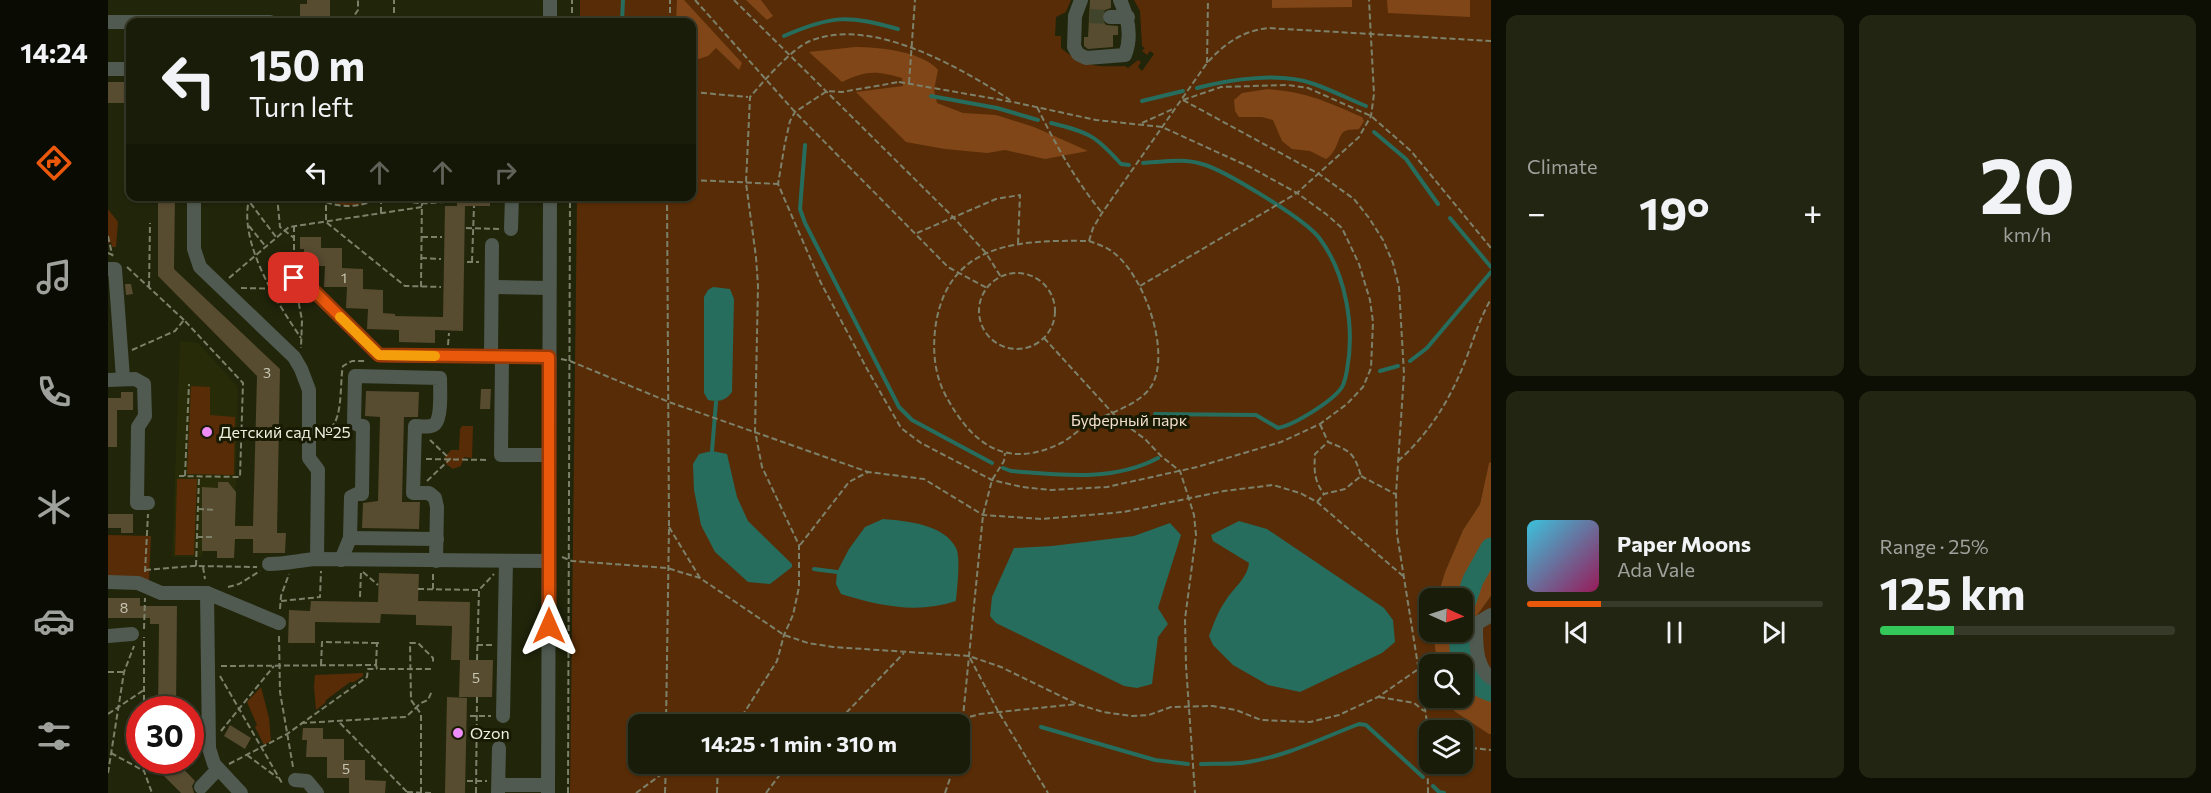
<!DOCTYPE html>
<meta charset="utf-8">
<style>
body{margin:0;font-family:Commissioner,sans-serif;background:#222512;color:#f1f3f6;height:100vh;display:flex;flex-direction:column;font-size:22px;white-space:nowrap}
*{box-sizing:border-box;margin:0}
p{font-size:20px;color:#9fa19c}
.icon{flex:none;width:33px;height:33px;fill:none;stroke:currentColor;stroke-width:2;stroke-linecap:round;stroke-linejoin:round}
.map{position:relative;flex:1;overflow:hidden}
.details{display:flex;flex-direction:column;gap:15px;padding:15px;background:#0e0f04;width:720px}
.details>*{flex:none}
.hud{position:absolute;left:18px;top:18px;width:570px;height:183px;border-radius:12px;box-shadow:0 2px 4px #0004,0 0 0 2px #373a29;background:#191c08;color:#f1f3f6;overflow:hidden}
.needle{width:39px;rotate:93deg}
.controls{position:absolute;left:1311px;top:588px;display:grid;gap:12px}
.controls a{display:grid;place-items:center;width:54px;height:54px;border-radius:12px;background:#191c08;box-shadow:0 2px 4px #0004,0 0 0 2px #373a29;font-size:30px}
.speed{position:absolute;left:18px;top:696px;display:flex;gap:12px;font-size:30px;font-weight:700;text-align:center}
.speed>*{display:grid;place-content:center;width:78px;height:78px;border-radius:50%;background:#191c08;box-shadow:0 2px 4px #0004,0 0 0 2px #373a29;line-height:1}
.speed .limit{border:9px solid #d22;background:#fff;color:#111}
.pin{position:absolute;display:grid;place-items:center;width:51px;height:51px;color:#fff;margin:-26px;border-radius:12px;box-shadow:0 3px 9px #0006}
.me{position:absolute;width:66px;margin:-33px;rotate:0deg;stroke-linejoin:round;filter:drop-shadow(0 0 4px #0008)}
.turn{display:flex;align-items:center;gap:21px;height:126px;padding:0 24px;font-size:27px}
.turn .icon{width:78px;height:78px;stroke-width:2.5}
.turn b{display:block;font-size:42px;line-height:51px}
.lanes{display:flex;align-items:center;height:57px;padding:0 24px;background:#0003;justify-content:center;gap:30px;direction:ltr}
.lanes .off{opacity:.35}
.big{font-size:45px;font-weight:700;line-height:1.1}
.details .card{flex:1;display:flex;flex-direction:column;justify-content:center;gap:9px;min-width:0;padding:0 21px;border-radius:12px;background:#222512}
.details .dial{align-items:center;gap:0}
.dial b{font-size:78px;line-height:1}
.song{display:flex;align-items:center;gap:18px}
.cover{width:72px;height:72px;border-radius:9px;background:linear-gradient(135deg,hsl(190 70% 55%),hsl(330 70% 35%))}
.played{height:6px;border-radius:3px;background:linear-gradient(90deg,#ea580c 25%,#373a29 25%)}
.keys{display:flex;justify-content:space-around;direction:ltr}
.heat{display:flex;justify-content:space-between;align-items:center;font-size:33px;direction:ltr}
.charge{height:9px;border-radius:4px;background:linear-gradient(90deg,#34c759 25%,#373a29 0)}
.details .tiles{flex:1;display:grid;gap:15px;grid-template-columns:repeat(2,1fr)}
.trip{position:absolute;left:520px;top:714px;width:342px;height:60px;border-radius:12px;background:#191c08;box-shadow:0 2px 4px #0004,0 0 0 2px #373a29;font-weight:700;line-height:60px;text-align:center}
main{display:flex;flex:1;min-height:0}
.tab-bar{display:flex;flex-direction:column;width:108px;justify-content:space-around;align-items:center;background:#0a0b03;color:#9fa19c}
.tab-bar .icon{width:42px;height:42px}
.tab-bar .selected{color:#ea580c}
.tab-bar b{font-size:27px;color:#f1f3f6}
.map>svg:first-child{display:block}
</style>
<main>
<nav class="tab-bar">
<b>14:24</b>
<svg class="icon selected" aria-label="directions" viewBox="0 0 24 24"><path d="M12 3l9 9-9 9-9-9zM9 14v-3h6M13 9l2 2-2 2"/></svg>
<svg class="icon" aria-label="music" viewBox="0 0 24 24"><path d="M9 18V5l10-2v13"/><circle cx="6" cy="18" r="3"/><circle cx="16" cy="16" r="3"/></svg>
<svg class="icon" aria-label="phone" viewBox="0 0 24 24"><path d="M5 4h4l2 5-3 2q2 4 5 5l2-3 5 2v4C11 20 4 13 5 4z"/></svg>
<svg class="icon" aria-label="climate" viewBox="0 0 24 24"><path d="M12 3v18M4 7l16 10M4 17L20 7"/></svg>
<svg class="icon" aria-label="car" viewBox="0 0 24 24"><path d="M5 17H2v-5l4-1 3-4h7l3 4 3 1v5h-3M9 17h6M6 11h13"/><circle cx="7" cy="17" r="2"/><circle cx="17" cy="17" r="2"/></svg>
<svg class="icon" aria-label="filters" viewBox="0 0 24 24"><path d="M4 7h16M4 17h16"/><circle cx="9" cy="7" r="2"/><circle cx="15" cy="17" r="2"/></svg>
</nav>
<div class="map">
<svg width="1383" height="793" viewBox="0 0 1383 793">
<rect width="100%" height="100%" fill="#21250a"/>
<polygon fill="#272b08" points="72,341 90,343 130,387 127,525 145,526 145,539 127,539 126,558 109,558 109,551 95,551 94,557 64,557"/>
<g fill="#582c06" fill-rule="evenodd">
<path d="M472 0H963L958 12 948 17 947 36H953V48C976 67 988 67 1017 66L1020 68 1030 60 1033 62 1030 67 1034 71 1046 54 1042 51 1039 55 1034 51 1037 48 1034 46 1032 11 1026 0H1383V462L1381 464 1372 504 1355 530 1337 572 1329 598H1322V632H1325L1329 664H1322V698H1339L1346 711 1383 734V793H462L469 197 584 196V22H472ZM531 724H852V764H531ZM1322 730H1354V764H1322Z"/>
<path d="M219 197V196L270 197C255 207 235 208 219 200Z"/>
<polygon points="0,209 10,222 8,247 4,247 3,242 0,244"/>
<polygon points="83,386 102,387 102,415 127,417 126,475 79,474"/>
<polygon points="354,426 365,426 364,458 356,457 353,466 345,469 338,464 337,457 343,450 351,450 352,429"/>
<polygon points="69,479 89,479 86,555 67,555"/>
<polygon points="0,535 43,536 41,580 0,579"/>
<polygon points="1383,596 1383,683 1372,678 1362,653 1362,625"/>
<polygon points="255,673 255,676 246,682 242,682 218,700 217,703 208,710 206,687 207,675"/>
<polygon points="153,687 161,718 163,741 156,745 147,727 149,725 139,702"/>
</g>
<g fill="#804618">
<polygon points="569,0 576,0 634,63 631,70 608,48 600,56 584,61 584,22 568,22"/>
<polygon points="638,0 653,0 665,16 659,20"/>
<polygon points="1164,0 1244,0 1244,7 1164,8"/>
<polygon points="1279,0 1362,0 1362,17 1280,13"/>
<path d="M747 47C770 47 814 51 830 70L826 90 829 103 855 113 888 115 926 127 980 151 937 159 897 150 879 153 837 149 798 142 748 92 795 86 794 78C768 71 759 70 734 82L701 52Z"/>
<path d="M1160 89C1199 92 1220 102 1254 117L1256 121 1251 129C1247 130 1240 129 1237 131 1229 135 1231 151 1218 159L1202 151 1184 149 1174 141 1165 120 1154 117H1131L1127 111 1126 100 1134 93Z"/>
<polygon points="1383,462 1383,596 1362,625 1362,653 1372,678 1383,683 1383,734 1381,734 1346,711 1339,698 1354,698 1354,664 1329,664 1325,632 1354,632 1354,598 1329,598 1337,572 1355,530 1372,504 1381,463"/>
</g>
<g fill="#266d5e">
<path d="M605 287 622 289 626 299 624 392C617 401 611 402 600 400L596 393V297L600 290Z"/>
<polygon points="604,451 619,454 629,497 640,521 684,564 684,567 662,584 640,582 607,552 593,525 586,490 585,464 591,454"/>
<path d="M775 519C798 521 836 524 848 548 853 558 849 589 848 601 810 614 771 606 733 594L728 584 729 572 741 549 757 527Z"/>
<path d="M1131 521 1159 529 1276 608 1285 620 1287 642 1274 653 1192 692 1160 685 1125 665 1105 645 1101 636C1106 623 1110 611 1118 600 1126 587 1139 579 1141 563L1105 541 1103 535Z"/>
<polygon points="1062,523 1073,535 1050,608 1060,624 1050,637 1044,684 1029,688 1016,686 888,623 882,616 884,597 906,548 944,546 1026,536"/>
</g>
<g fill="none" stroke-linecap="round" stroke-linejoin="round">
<g stroke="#266d5e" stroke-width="4">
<polyline points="514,22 515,0"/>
<path d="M676 36C724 15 740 15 790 29"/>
<path d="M1089 88C1123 79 1173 72 1206 84 1223 90 1241 99 1258 106"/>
<polyline points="823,96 889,108 930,120"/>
<polyline points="1034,101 1075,91"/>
<path d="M943 123C981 132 988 136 1013 164L1021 165"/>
<polyline points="1266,132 1298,159 1330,204"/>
<polyline points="697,145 692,209 697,223 791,407 804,420 884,463"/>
<path d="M1035 163C1054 162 1076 158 1094 164 1116 170 1199 220 1212 239 1238 274 1247 327 1239 370 1238 375 1237 382 1234 387 1225 401 1186 425 1170 428L1148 415 1047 414"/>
<polyline points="1342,218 1383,267"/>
<polyline points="1302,361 1319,348 1383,272"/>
<polyline points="1272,371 1290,366"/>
<polyline points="604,451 608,402"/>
<path d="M895 468 903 471C952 475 1005 482 1050 458"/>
<polyline points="706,569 729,572"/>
<polyline points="933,727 1047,760 1080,764"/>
<path d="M1093 764C1108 763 1125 765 1140 762 1179 756 1214 738 1251 724L1258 725 1315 777"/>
<polyline points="1325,786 1331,792 1336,793"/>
</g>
<g stroke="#266d5e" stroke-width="21">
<polyline points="1354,612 1365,580 1383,548"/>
<path d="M1352 632C1350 656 1357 684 1383 691"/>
</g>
</g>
<g fill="#574b30">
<polygon points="199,0 222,0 222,22 192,22 192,4 199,4"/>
<polygon points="982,0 1003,0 1003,8 997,10 993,18 998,25 1010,26 1010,35 1005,35 1005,47 980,49 976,46 976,37 980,37"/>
<rect x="0" y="82" width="22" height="21"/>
<polygon points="50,196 67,196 66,269 172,369 169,533 178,533 177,553 145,553 145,539 127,539 126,558 109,558 109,551 94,551 94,487 110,488 110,482 120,482 128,492 127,526 145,526 149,376 50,276"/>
<rect x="349" y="196" width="33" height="10"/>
<polygon points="337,206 357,206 355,331 327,330 327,343 291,342 291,330 259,329 260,309 238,308 239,287 216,287 217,266 196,266 196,249 192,249 192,237 213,237 213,248 234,248 234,268 255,269 255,289 275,290 275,313 287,314 287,316 335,317"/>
<polygon points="17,284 23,284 25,294 18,295"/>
<polygon points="373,389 383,389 382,409 372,409"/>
<polygon points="258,391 311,392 310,417 296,417 294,502 312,502 311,529 254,528 255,503 270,501 272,417 257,416"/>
<polygon points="13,392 25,392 25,410 9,410 9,447 0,447 0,398 13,398"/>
<polygon points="0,514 25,514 25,533 13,533 13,528 0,528"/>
<polygon points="271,573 311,574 310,601 362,602 361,660 385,660 384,697 351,697 352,660 343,660 344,626 308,625 308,615 273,614 272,623 207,622 207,643 180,643 181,610 202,611 203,601 270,602"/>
<polygon points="0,598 32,598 32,606 69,606 68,710 50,710 51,624 42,624 42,618 0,618"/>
<polygon points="339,697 359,698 357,793 337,793"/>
<polygon points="122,725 143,738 137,749 116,736"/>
<polygon points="195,728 215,728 215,739 236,739 236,760 257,760 257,780 278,781 277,793 241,793 241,778 219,778 219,757 198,757 199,740 194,740"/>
<polygon points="50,760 67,760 87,781 84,786 86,793 73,793 50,770"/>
</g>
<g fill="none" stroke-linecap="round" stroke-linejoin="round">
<polyline stroke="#40442a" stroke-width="14" stroke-dasharray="14 7" stroke-linecap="butt" points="982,16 1002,17"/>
<g stroke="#7d816a" stroke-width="2" stroke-dasharray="6 3" stroke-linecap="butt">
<polyline points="587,0 687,112 840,267 879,288"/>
<polyline points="626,0 845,217 878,253 893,277"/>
<polyline points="242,22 250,10 250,0"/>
<polyline points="286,22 286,0"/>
<polyline points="464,22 464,0"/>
<polyline points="562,22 562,0"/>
<polyline points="1099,63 1100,0"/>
<polygon points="791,82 905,102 988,120 1054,127 1142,167 1189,193 1218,214 1234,228 1251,264 1262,300 1265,322 1263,368 1255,387 1239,404 1212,424 1173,442 1089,467 999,487 943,490 914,487 884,480 813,443 793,428 759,369 713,283 670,184 677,143 682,121 687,112 719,91 734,92"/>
<polyline points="801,83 807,0"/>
<polyline points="584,92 640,97"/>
<polyline points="1075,100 1211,174 1246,199 1261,218 1275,240 1285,263 1291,287 1296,374 1288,494 1289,534 1319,722 1320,793"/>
<polyline points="1075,100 1113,87 1180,85 1200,88 1263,116 1303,151 1383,248"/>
<path d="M929 107C949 147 966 178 994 213"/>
<polyline points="1034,123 1067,108"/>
<polyline points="584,180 670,184"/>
<polyline points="137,196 168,237"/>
<path d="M142 196C128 240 170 304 193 338"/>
<polyline points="169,196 172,227 186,238"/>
<polyline points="218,196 218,222 297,286 333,287"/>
<path d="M288 196C303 206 321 203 337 202"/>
<path d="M218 202C238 209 254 206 273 198"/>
<polyline points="273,213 273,198"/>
<polyline points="141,226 158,247"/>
<polyline points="186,226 186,267"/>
<polyline points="358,228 392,229"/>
<polyline points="809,233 888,199 912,195 910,244"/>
<polyline points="0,236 4,254"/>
<polyline points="314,237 334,237"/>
<path d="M981 241C989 244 999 247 1006 253 1036 276 1063 351 1044 385 1034 403 1005 412 987 420 975 425 965 437 953 443 899 470 865 445 839 398 826 375 824 349 828 323 842 241 913 240 981 241Z"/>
<path d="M981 241 985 228 994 213 1099 63C1116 44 1134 31 1160 28L1383 41"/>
<polyline points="0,253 8,257"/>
<polyline points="313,258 333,259"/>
<polyline points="359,262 371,262"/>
<polyline points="364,262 366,206"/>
<polyline points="19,267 76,320"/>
<circle cx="909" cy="311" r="38"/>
<polyline points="121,278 181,227 314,207"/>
<polyline points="1032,286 1189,193 1251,137 1263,116 1266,94 1261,0"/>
<polyline points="41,287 42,223"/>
<polyline points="313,287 314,196"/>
<polyline points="133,288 181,289"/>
<polyline points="189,294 194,320 193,348"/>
<polyline points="936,338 1011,420 1037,439 1053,456 1072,471 1081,499 1086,515 1088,535 1077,619 1078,666 1087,793"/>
<polyline points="340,345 341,333"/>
<polyline points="24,350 67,331 76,320 135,383 132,477 71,476"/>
<polyline points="453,359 462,361 561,402 760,472"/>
<path d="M1212 424 1220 442C1242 451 1246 452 1253 476L1237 489 1216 494C1206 481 1206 470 1207 454L1220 442"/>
<path d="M214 431C237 431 231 383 235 366L244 361H258"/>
<polyline points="318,459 381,460"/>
<path d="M1290 461C1322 433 1343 398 1358 359 1366 338 1372 318 1383 299"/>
<polyline points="77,476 81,384"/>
<polyline points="1253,476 1287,494"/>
<polyline points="319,481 342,459 322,440"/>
<polyline points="1209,502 1216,494"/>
<polyline points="90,509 108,510"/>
<polyline points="561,527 592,578"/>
<polyline points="89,537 107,537"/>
<polyline points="692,545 741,482 760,472 816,479 875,515 934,519 1015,512 1116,491 1165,485 1192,493 1209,502 1295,576"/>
<polyline points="454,557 464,561 559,568 592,578 676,635 700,643 725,647 861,656 893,667 969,704 995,712 1024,716 1041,715 1063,707 1105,706 1128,710 1153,720 1202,722 1231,715 1270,697 1309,670"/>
<polyline points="88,566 91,477"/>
<polyline points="95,567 97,579"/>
<polyline points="37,570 85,566 149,567"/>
<polyline points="37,572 40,514"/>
<polyline points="255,572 270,585"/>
<polyline points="120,587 131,584 152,571"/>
<polyline points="310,589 371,590 386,574"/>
<polyline points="325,589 325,572"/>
<polyline points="252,597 253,572"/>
<polyline points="173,601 212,597 213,571"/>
<polyline points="172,609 173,596 181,574"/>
<polyline points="36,629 37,598"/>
<polyline points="171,636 172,692 185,767"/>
<polyline points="369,645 385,645"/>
<polyline points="862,658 890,711 940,793"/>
<polyline points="369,660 371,590"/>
<polyline points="213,665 214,642 269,643"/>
<polyline points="268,665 269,643 274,643"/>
<polyline points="113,666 268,665 269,669 325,669"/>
<polyline points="0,672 16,672"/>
<polyline points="112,676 174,783"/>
<polyline points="1271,697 1306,703 1316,711"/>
<polyline points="36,710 36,637"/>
<polyline points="0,714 36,690"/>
<polyline points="362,716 383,716"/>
<polyline points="1319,722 1328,730"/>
<polyline points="193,723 298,717 313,703 320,700 324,691"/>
<polyline points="232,723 299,792"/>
<polyline points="558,724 561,527 559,196"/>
<path d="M629 724 669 661 676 635 685 615 691 587V545L654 467 647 431 650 286 648 257 638 183 642 97C655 82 683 49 702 41 763 16 852 67 902 100"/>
<polyline points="724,724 738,713 796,653"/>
<polyline points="836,724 872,714 969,704"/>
<polyline points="113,731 166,666"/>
<polyline points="852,747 875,515 884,480 896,461 897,453"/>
<polyline points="1354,747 1383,750"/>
<polyline points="3,753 36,771"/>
<polyline points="139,755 170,778"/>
<polyline points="36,760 36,771 44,793"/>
<polyline points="121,764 179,734 259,677 260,669 269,669"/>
<polyline points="0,773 16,672 26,646"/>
<polyline points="359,781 379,781"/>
<polyline points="299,792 323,793"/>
<polyline points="313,793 313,714 303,700 302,643 310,643 325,658 325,664"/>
<polyline points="368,793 369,697"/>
<polyline points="460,793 462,196"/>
<polyline points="528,793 558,771"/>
<polyline points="557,793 558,764"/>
<polyline points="609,793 610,764"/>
<polyline points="658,793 680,764"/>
<polyline points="837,793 847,764"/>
</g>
<g stroke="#505a50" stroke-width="14">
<path d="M973 0 967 16 966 47 970 54 978 58 1017 55C1024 37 1020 17 1012 0"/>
<polyline points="1002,17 1020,17"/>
<polyline points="0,22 162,22"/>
<polyline points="442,22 442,0"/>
<polyline points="0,69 22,69"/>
<polyline points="86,196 86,249 92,267 186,357 193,369 201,390 201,458 210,470 209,559"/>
<polyline points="403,229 404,196"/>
<polyline points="0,269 7,269 15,378"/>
<polyline points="186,278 197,282 271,355 441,357"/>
<polyline points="384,287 441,288"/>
<polyline points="383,356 384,245"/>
<polyline points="394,357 393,455 441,455"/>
<polyline points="0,380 27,379 36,384 37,416 30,427 29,503 40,503"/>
<polyline points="242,538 329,539"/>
<path d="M233 560 242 538 243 497 249 494H254L255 426 250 425 246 422 247 376 332 378C332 388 334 417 327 424 322 428 313 426 307 426L305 493H321L327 498 329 507 328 561"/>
<path d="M161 564C179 564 192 560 209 559L441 561"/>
<polyline points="0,582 30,583 53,593 99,593 101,748 106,764 133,793"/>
<polyline points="99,593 171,623"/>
<path d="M1383 615 1368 624C1368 642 1367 667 1383 678"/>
<polyline points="0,636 24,634"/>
<polyline points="395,716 398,561"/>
<polyline points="187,780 199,781 209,793"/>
<polyline points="391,785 440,785"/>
<polyline points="93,787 110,769"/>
<polyline points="390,793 391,748"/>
<polyline points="440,793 442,196"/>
</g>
</g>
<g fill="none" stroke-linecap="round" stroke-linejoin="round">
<g stroke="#983908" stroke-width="15">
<polyline id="route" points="186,278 197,282 271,355 441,357 441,626"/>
</g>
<use href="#route" stroke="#ea580c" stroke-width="10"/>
<polyline stroke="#f59e0b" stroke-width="10" points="232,317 271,355 327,356"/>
</g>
<g fill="#ee8cf8" stroke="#181b02" stroke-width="2">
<circle cx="99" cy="432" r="6"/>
<circle cx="350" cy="733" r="6"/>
</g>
<g text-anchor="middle" stroke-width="6" stroke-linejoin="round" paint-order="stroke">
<g font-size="14" fill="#c8c8b5">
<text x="236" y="283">1</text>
<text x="159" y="378">3</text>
<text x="16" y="613">8</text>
<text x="368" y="683">5</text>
<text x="238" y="774">5</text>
</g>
<g font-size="16" fill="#f3ddcf" stroke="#181b02">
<text x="1021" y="426">Буферный парк</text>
</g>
<g font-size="16" fill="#eef1e1" stroke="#181b02" text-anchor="start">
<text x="111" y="438">Детский сад №25</text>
<text x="362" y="739">Ozon</text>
</g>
</g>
</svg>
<div class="controls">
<a><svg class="needle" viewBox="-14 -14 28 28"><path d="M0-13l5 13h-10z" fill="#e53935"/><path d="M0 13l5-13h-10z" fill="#9fa19c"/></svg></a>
<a><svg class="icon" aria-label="search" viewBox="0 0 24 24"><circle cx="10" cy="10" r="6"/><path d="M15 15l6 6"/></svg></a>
<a><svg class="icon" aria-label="layers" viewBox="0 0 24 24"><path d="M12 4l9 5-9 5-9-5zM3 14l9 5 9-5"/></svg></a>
</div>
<div class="speed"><div class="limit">30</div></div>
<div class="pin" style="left:186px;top:278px;background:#d93025"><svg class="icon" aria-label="arrive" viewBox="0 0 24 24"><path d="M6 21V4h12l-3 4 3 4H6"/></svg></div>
<svg class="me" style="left:441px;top:626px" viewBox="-20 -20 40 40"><path d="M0-17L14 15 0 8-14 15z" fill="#ea580c" stroke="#fff" stroke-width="4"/></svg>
<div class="trip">14:25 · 1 min · 310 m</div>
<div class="hud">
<div class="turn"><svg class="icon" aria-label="left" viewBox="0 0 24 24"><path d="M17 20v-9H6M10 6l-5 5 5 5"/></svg><div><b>150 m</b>Turn left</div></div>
<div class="lanes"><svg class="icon" aria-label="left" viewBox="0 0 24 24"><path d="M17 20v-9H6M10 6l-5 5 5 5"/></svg><svg class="icon off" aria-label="ahead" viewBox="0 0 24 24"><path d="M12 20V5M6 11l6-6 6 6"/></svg><svg class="icon off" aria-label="ahead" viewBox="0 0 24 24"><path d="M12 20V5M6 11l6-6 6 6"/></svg><svg class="icon off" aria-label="right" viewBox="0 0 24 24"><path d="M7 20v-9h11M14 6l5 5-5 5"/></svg></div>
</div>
</div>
<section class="details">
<div class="tiles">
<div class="card"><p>Climate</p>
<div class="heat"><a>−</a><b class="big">19°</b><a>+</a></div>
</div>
<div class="card dial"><b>20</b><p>km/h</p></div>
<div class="card">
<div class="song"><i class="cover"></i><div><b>Paper Moons</b><p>Ada Vale</p></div></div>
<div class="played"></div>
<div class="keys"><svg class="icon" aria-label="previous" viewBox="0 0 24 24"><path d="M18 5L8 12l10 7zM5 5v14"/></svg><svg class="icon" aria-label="pause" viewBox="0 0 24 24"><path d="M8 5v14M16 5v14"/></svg><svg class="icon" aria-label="next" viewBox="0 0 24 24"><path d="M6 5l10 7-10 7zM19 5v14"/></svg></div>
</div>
<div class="card"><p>Range · 25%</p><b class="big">125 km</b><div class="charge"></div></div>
</div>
</section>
</main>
